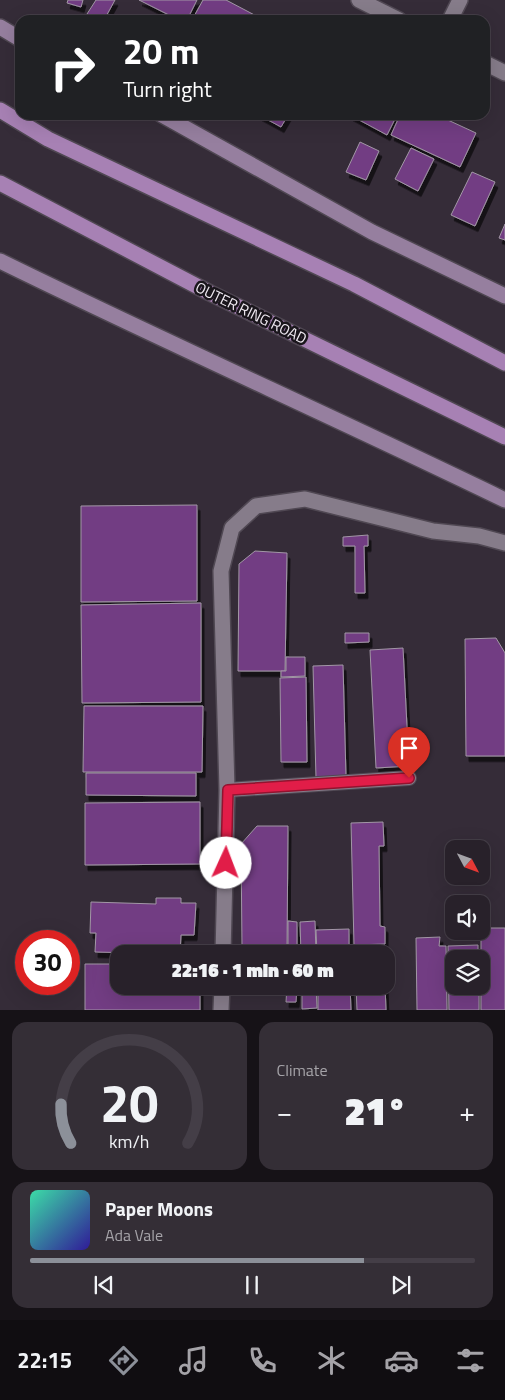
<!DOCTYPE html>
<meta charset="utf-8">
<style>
body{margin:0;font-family:"Titillium Web",sans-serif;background:#342e36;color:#f1f3f6;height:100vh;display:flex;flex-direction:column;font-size:19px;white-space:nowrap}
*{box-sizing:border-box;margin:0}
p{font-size:16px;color:#a5a3a8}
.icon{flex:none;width:28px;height:28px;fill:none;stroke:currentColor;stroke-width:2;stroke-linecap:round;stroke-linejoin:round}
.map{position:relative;height:1010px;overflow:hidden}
.panel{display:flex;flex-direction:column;gap:12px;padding:12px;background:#161217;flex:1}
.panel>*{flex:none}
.hud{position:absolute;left:15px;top:15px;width:475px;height:105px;border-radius:15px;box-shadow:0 5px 20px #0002,0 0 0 1px #443e47;background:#202124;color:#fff;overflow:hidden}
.needle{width:32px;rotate:131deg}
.controls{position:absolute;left:445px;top:840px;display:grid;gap:10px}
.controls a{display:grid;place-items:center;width:45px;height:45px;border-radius:10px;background:#28212a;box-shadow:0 5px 20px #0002,0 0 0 1px #443e47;font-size:25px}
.speed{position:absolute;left:15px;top:930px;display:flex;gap:10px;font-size:25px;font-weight:700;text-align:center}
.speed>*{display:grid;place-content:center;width:65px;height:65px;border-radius:50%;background:#28212a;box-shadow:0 5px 20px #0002,0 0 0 1px #443e47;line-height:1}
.speed .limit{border:8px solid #d22;background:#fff;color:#111}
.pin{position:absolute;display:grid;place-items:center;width:42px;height:42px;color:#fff;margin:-51px -21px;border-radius:50% 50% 50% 0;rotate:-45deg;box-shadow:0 0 5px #0007}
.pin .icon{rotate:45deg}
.me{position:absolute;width:55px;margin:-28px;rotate:2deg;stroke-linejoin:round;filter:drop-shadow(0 0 4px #0008)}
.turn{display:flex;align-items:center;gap:18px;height:105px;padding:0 25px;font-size:22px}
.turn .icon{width:65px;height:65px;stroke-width:2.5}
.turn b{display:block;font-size:35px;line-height:42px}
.big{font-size:38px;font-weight:800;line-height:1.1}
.panel .widget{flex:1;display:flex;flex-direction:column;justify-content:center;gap:8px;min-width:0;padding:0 18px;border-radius:15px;background:#342e36}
.panel .dial{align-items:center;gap:0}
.dial svg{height:130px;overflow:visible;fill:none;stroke:#443e47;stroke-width:7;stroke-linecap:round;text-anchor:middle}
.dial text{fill:#f1f3f6;stroke:none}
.song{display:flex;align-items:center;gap:15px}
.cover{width:60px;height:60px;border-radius:8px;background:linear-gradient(135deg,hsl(160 70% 55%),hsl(250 70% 35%))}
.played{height:5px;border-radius:2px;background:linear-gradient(90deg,#8c9099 75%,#443e47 75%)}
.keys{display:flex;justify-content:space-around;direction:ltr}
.heat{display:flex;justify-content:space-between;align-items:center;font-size:28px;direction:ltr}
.panel .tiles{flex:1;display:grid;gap:12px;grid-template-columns:1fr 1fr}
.widget:last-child{grid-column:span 2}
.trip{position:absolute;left:110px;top:945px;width:285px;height:50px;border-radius:15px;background:#28212a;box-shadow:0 5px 20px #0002,0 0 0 1px #443e47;font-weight:800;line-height:50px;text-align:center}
.menu{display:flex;height:80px;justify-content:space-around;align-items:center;background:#100d11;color:#a5a3a8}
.menu .icon{width:35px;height:35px}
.menu .selected{color:#8c9099}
.menu b{font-size:22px;color:#f1f3f6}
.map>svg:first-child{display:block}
</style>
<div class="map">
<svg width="505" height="1010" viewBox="0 0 505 1010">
<defs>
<filter id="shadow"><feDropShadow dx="3" dy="5.5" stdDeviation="0" flood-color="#0009"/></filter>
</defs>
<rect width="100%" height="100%" fill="#352c38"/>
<g fill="#723d83" stroke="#a297a6" filter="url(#shadow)">
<polygon points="68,0 83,0 81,7 67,3"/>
<polygon points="96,0 115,0 104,20 97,20 87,14"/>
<polygon points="139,0 197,0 187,20 179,20"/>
<polygon points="203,0 226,0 264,20 192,20"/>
<polygon points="259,115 288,115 281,127"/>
<polygon points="350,115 397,115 387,135"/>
<polygon points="400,115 437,115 476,133 460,167 391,135"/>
<polygon points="360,142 379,151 366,180 346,172"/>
<polygon points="411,148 434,159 418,191 395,179"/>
<polygon points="472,172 495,182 475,226 451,215"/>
<polygon points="505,224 505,240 499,238"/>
<polygon points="197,505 197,601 81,602 81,506"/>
<polygon points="368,535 368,546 364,546 365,593 355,593 355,546 343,546 343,537"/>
<polygon points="255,551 287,553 285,671 238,671 239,564"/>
<polygon points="201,603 201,702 82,703 81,605"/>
<polygon points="345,633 369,633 369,642 345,643"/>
<polygon points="496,638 505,653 505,756 466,756 465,639"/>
<polygon points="403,648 409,766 376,768 370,650"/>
<polygon points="286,657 305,657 305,676 281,677 281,671 286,671"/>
<polygon points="343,665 346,777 316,778 313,666"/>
<polygon points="306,677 307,762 281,762 280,678"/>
<polygon points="84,706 203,706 202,772 83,772"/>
<polygon points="86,773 196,773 196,796 86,795"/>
<polygon points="200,802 200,864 85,865 85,803"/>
<polygon points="383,822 384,846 379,846 380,926 385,927 385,944 354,945 351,823"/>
<polygon points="257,826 288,826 287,947 242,947 241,844"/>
<polygon points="156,898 181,898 181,903 196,903 194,935 181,935 180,954 95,952 96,933 90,933 91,902 156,904"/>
<polygon points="288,921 297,922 297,951 301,951 301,954 288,954"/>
<polygon points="315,921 316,954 301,954 300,922"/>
<rect x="481" y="928" width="24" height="82"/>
<polygon points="349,929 349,954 317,954 316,930"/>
<polygon points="440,937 439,946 446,946 447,1010 417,1010 416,938"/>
<polygon points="478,945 478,959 454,959 454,986 479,986 479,1010 449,1010 448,946"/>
<polygon points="384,947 384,954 355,954 355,948"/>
<polygon points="85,964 119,964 119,986 200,986 200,1010 85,1010"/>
<polygon points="287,986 297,986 296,1002 286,1002"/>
<polygon points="302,986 316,986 317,1008 302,1009"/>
<polygon points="318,986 350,986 351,1010 318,1010"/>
<polygon points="356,986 385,986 386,1010 357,1010"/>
</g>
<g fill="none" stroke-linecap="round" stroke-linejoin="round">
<g stroke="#504853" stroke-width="16">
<polyline id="lane" points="227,790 409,778"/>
</g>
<g stroke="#504853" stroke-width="18">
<g id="street">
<polyline points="359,0 399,20"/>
<polyline points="450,20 460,0"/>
<polyline points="485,63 505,73"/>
<polyline points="223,954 227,790 221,571 232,528 256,506 305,499 433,531 479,536 505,543"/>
<polyline points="221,1010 222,986"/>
</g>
</g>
<g stroke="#504853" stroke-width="18">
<g id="secondary">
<polyline points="0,27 20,39"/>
<polyline points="162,115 372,232 505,296"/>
<path d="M0 261C167 343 338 419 505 500"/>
</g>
</g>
<g stroke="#504853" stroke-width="18">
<g id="primary">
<polyline points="0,110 48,139 354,284 505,363"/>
<polyline points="0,183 210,293 505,437"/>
</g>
</g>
<use href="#lane" stroke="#867c8a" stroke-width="14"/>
<use href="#street" stroke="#867c8a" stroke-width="15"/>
<use href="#secondary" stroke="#967f9f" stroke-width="15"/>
<use href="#primary" stroke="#a781b4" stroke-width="15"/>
</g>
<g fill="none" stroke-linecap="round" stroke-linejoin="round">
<g stroke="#92132f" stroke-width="12">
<polyline id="route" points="226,863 228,790 409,778"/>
</g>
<use href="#route" stroke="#e11d48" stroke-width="9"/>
</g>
<g text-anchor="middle" stroke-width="5" stroke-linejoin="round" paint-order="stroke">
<g font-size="15" fill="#f1ebf3" stroke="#1a161c">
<text transform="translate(251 313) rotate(26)" y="5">OUTER RING ROAD</text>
</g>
</g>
</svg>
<div class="controls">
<a><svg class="needle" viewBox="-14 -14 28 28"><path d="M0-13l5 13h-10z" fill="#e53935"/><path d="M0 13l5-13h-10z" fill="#a5a3a8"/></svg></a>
<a><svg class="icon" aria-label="sound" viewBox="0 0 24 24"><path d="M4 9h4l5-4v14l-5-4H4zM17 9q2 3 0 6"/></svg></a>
<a><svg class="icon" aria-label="layers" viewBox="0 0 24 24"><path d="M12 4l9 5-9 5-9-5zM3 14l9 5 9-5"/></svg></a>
</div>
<div class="speed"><div class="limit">30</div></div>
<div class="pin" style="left:409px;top:778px;background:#d93025"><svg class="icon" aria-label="arrive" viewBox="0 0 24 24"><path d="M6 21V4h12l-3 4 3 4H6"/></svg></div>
<svg class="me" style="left:226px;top:863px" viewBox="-20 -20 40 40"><circle r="19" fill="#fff"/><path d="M0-13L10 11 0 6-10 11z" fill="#e11d48"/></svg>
<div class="trip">22:16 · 1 min · 60 m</div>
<div class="hud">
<div class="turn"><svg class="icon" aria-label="right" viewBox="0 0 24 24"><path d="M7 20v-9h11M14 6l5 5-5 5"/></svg><div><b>20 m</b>Turn right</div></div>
</div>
</div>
<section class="panel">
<div class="tiles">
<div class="widget dial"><svg viewBox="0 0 100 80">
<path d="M14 69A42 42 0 1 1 86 69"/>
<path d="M14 69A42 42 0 0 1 8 45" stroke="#8c9099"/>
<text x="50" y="56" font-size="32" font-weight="700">20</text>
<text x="50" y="72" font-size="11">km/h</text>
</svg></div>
<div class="widget"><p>Climate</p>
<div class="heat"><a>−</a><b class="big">21°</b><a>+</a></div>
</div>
<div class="widget">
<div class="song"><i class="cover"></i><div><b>Paper Moons</b><p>Ada Vale</p></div></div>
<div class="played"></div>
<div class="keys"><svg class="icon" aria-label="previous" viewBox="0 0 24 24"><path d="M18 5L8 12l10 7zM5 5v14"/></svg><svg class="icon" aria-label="pause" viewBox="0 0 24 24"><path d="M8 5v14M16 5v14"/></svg><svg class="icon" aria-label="next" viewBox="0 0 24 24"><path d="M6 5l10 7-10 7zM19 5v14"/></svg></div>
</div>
</div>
</section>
<nav class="menu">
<b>22:15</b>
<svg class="icon selected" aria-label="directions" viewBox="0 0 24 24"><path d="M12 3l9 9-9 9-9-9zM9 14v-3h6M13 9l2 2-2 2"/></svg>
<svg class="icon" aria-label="music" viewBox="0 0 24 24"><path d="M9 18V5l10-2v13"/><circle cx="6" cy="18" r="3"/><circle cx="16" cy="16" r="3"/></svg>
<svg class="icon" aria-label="phone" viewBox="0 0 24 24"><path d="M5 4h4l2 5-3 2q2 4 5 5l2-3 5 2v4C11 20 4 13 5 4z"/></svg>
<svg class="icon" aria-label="climate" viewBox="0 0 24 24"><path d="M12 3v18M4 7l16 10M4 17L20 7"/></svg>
<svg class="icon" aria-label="car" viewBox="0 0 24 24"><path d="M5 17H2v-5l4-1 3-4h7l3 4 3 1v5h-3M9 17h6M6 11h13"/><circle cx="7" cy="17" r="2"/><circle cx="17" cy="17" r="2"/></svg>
<svg class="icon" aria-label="filters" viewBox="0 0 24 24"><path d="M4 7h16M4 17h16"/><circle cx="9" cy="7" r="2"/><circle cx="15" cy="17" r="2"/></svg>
</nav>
